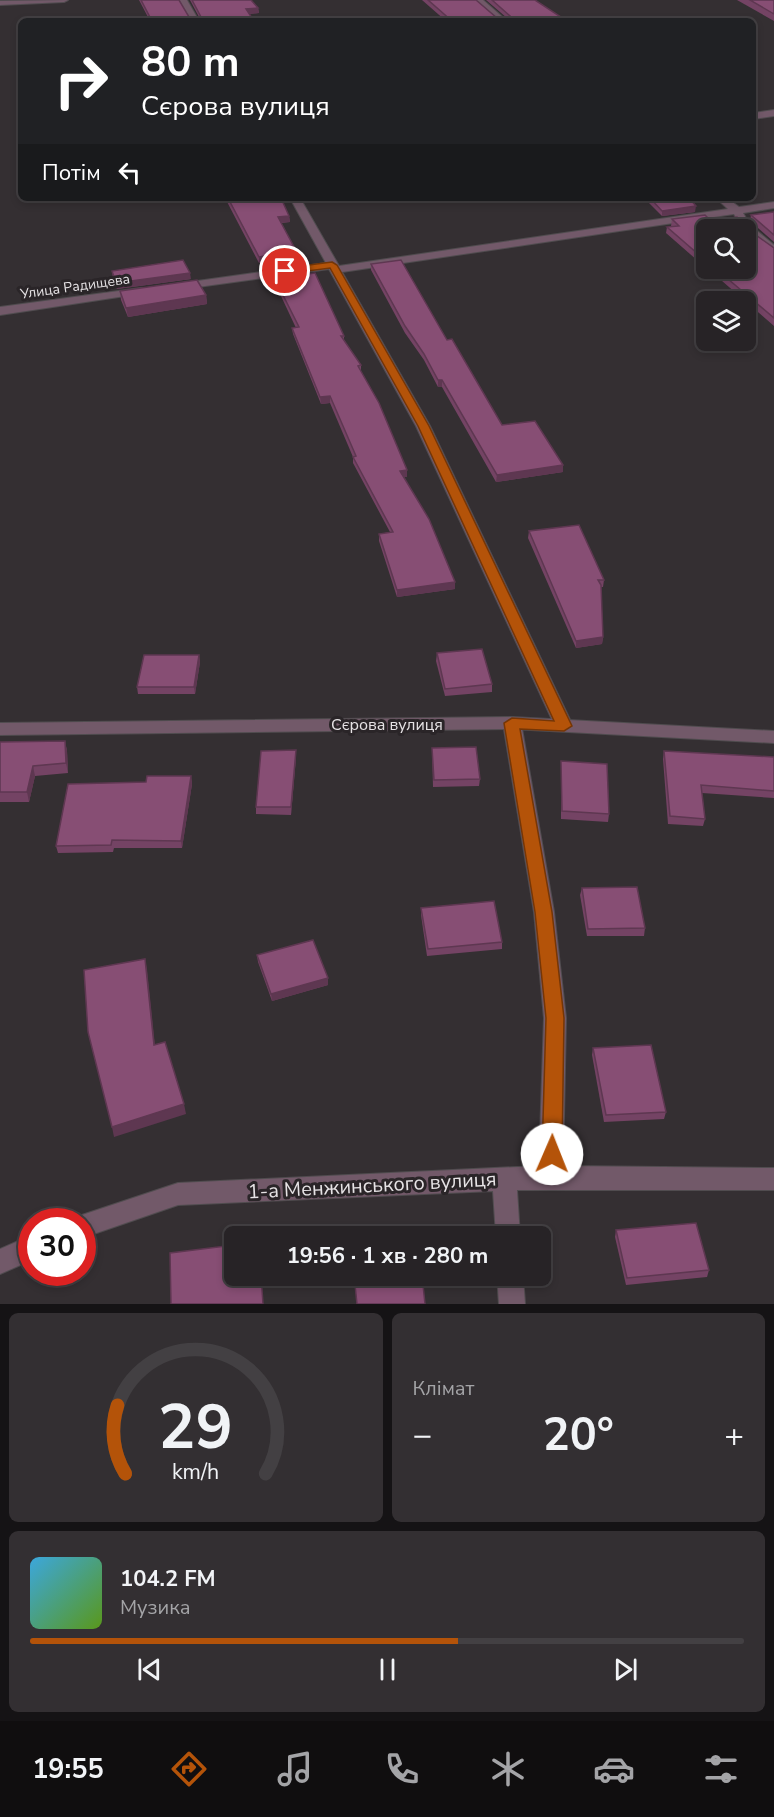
<!DOCTYPE html>
<html lang="uk">
<meta charset="utf-8">
<style>
body{margin:0;font-family:"Nunito Sans",sans-serif;background:#332f32;color:#f1f3f6;height:100vh;display:flex;flex-direction:column;font-size:22px;white-space:nowrap}
*{box-sizing:border-box;margin:0}
p{font-size:20px;color:#a4a4a7}
.icon{flex:none;width:33px;height:33px;fill:none;stroke:currentColor;stroke-width:2;stroke-linecap:round;stroke-linejoin:round}
.map{position:relative;height:1304px;overflow:hidden}
.drawer{display:flex;flex-direction:column;gap:9px;padding:9px;background:#151315;flex:1}
.drawer>*{flex:none}
.banner{position:absolute;left:18px;top:18px;width:738px;height:183px;border-radius:9px;box-shadow:0 3px 9px #0003,0 0 0 2px #434043;background:#202124;color:#fff;overflow:hidden}
.controls{position:absolute;left:696px;top:219px;display:grid;gap:12px}
.controls a{display:grid;place-items:center;width:60px;height:60px;border-radius:9px;background:#272326;box-shadow:0 3px 9px #0003,0 0 0 2px #434043;font-size:30px}
.speed{position:absolute;left:18px;top:1208px;display:flex;gap:12px;font-size:30px;font-weight:700;text-align:center}
.speed>*{display:grid;place-content:center;width:78px;height:78px;border-radius:50%;background:#272326;box-shadow:0 3px 9px #0003,0 0 0 2px #434043;line-height:1}
.speed .limit{border:9px solid #d22;background:#fff;color:#111}
.pin{position:absolute;display:grid;place-items:center;width:51px;height:51px;color:#fff;margin:-26px;border:3px solid #fff;border-radius:50%;box-shadow:0 2px 6px #0007}
.me{position:absolute;width:66px;margin:-33px;rotate:1deg;stroke-linejoin:round;filter:drop-shadow(0 0 4px #0008)}
.turn{display:flex;align-items:center;gap:21px;height:126px;padding:0 24px;font-size:27px}
.turn .icon{width:78px;height:78px;stroke-width:2.5}
.turn b{display:block;font-size:42px;line-height:51px}
.then{display:flex;align-items:center;height:57px;padding:0 24px;background:#0003;gap:12px;font-size:22px}
.big{font-size:45px;font-weight:700;line-height:1.1}
.drawer .widget{flex:1;display:flex;flex-direction:column;justify-content:center;gap:9px;min-width:0;padding:0 21px;border-radius:9px;background:#332f32}
.drawer .dial{align-items:center;gap:0}
.dial svg{height:156px;overflow:visible;fill:none;stroke:#434043;stroke-width:7;stroke-linecap:round;text-anchor:middle}
.dial text{fill:#f1f3f6;stroke:none}
.song{display:flex;align-items:center;gap:18px}
.cover{width:72px;height:72px;border-radius:9px;background:linear-gradient(135deg,hsl(200 70% 55%),hsl(90 70% 35%))}
.played{height:6px;border-radius:3px;background:linear-gradient(90deg,#b45309 60%,#434043 60%)}
.keys{display:flex;justify-content:space-around;direction:ltr}
.heat{display:flex;justify-content:space-between;align-items:center;font-size:33px;direction:ltr}
.drawer .tiles{flex:1;display:grid;gap:9px;grid-template-columns:1fr 1fr}
.widget:last-child{grid-column:span 2}
.trip{position:absolute;left:224px;top:1226px;width:327px;height:60px;border-radius:9px;background:#272326;box-shadow:0 3px 9px #0003,0 0 0 2px #434043;font-weight:700;line-height:60px;text-align:center}
.tab-bar{display:flex;height:96px;justify-content:space-around;align-items:center;background:#100e0f;color:#a4a4a7}
.tab-bar .icon{width:42px;height:42px}
.tab-bar .on{color:#b45309}
.tab-bar b{font-size:27px;color:#f1f3f6}
.map>svg:first-child{display:block}
</style>
<div class="map">
<svg width="774" height="1304" viewBox="0 0 774 1304">
<rect width="100%" height="100%" fill="#342f32"/>
<g fill="none" stroke-linecap="round" stroke-linejoin="round">
<g stroke="#504c4f" stroke-width="2">
<g id="minor">
<polygon points="68,0 64,2 0,5 0,1"/>
<polygon points="179,0 187,0 199,21 191,21"/>
<polygon points="474,0 483,0 507,21 498,21"/>
<polygon points="774,110 774,116 753,119 753,113"/>
<polygon points="290,198 300,198 339,266 728,209 716,198 727,198 739,207 774,202 774,208 743,213 750,225 774,245 774,253 742,229 734,214 342,272 430,426 573,726 570,730 558,730 555,726 416,426 329,269 176,290 170,287 176,284 326,263"/>
<polygon points="141,288 145,289 145,293 0,315 0,307"/>
<polygon points="512,717 518,719 521,723 554,912 566,1018 563,1166 774,1168 774,1190 517,1190 520,1236 496,1236 493,1191 178,1205 82,1238 82,1221 72,1221 73,1218 178,1183 539,1166 544,1018 534,912 503,723 506,719"/>
<polygon points="32,1235 32,1260 0,1274 0,1249"/>
<polygon points="497,1275 523,1275 525,1304 499,1304"/>
</g>
</g>
<g stroke="#504c4f" stroke-width="2">
<polygon id="tertiary" points="512,717 774,731 774,743 512,729 0,735 0,723"/>
</g>
<use href="#minor" fill="#725969" fill-rule="evenodd"/>
<use href="#tertiary" fill="#725969" fill-rule="evenodd"/>
</g>
<g fill="#744364">
<polygon points="139,0 179,0 189,17 199,17 190,0 251,0 258,8 259,13 249,14 254,21 150,21"/>
<polygon points="422,0 476,0 497,18 507,18 486,0 535,0 567,21 446,21"/>
<polygon points="737,0 774,0 774,21"/>
<polygon points="225,198 281,198 289,216 290,222 281,223 300,264 268,269 265,262 259,263"/>
<polygon points="644,198 689,198 695,212 662,216"/>
<polygon points="774,212 774,242 750,221 751,215"/>
<polygon points="672,219 709,219 742,225 774,248 774,326 707,268 746,268 706,230 706,268 666,233 667,227 672,227 671,226"/>
<polygon points="371,264 447,340 502,425 563,472 496,482 442,387 438,387 424,360 405,333 371,270"/>
<polygon points="112,271 191,279 117,289 113,277"/>
<polygon points="272,273 344,336 344,340 361,365 361,372 407,470 407,477 404,477 455,582 455,589 397,597 379,541 379,534 390,532 353,463 353,457 330,403 321,404 293,334 292,328 296,328 273,279"/>
<polygon points="120,291 206,295 207,304 128,317 121,300"/>
<polygon points="529,531 604,580 603,587 601,587 603,637 602,644 576,648 528,538"/>
<polygon points="437,653 492,684 492,692 445,696 436,661"/>
<polygon points="199,655 200,662 195,694 138,694 137,687"/>
<polygon points="65,741 67,751 68,773 35,776 29,802 0,802 0,742"/>
<polygon points="432,748 480,779 479,786 433,787"/>
<polygon points="296,750 296,757 291,815 256,814 256,807"/>
<polygon points="664,751 774,757 774,798 702,793 705,819 703,826 668,824 663,759"/>
<polygon points="561,761 609,814 608,822 561,819"/>
<polygon points="191,776 192,784 182,848 114,848 113,852 58,853 56,846 146,782"/>
<polygon points="582,888 645,928 644,936 587,936 580,895"/>
<polygon points="421,908 502,942 502,949 427,956 421,915"/>
<polygon points="257,955 328,985 272,1001 258,962"/>
<polygon points="593,1048 666,1112 664,1119 604,1122 592,1055"/>
<polygon points="616,1230 709,1270 707,1277 626,1285 615,1237"/>
</g>
<g fill="#5e3751">
<polygon points="258,8 259,13 247,14 246,9"/>
<polygon points="696,206 695,212 662,216 662,211"/>
<polygon points="289,216 290,222 278,223 278,217"/>
<polygon points="264,256 265,262 259,263 259,257"/>
<polygon points="300,258 300,264 268,269 267,263"/>
<polygon points="190,273 191,279 117,289 116,283"/>
<polygon points="206,295 207,304 128,317 126,308"/>
<rect x="438" y="380" width="4" height="7"/>
<polygon points="330,396 330,403 321,404 320,397"/>
<polygon points="563,465 563,472 496,482 497,475"/>
<polygon points="407,470 407,477 400,477 400,471"/>
<polygon points="455,582 455,589 397,597 397,590"/>
<polygon points="603,637 602,644 576,648 576,641"/>
<polygon points="199,655 200,662 195,694 194,687"/>
<polygon points="65,741 67,751 68,773 66,763"/>
<polygon points="296,750 296,757 291,815 291,807"/>
<polygon points="33,766 35,776 29,802 27,792"/>
<polygon points="191,776 192,784 182,848 181,841"/>
<polygon points="145,959 147,969 156,1055 154,1045"/>
<polygon points="328,978 328,985 272,1001 271,994"/>
<polygon points="184,1104 186,1114 114,1137 112,1127"/>
</g>
<g fill="#874e74" stroke="#5e3751" stroke-width="1.5">
<polygon points="141,0 179,0 189,17 201,17 192,0 251,0 258,8 246,9 254,21 152,21"/>
<polygon points="428,0 476,0 497,18 507,18 510,16 492,0 535,0 567,21 452,21"/>
<polygon points="750,0 774,0 774,14"/>
<polygon points="228,198 281,198 289,216 278,217 300,258 267,263 264,256 259,257"/>
<polygon points="650,198 689,198 696,206 662,211"/>
<polygon points="774,212 774,235 751,215"/>
<polygon points="705,215 709,219 717,220 737,217 742,225 774,248 774,318 715,268 746,268 746,230 706,230 706,261 667,227 679,226 672,219"/>
<polygon points="183,260 190,273 116,283 112,271"/>
<polygon points="401,260 447,340 452,339 502,425 535,421 563,465 497,475 442,380 438,380 424,354 405,326 371,264"/>
<polygon points="305,268 308,274 315,273 344,336 341,336 361,365 358,366 379,403 407,470 400,471 429,519 455,582 397,590 379,534 393,532 353,457 356,456 330,396 320,397 292,328 299,327 272,273"/>
<polygon points="197,280 206,295 126,308 120,291"/>
<polygon points="579,525 604,580 598,580 601,585 603,637 576,641 529,531"/>
<polygon points="482,649 492,684 445,689 437,653"/>
<polygon points="144,655 199,655 194,687 137,687"/>
<polygon points="65,741 66,763 33,766 27,792 0,792 0,742"/>
<polygon points="476,747 480,779 434,780 432,748"/>
<polygon points="296,750 291,807 256,807 261,751"/>
<polygon points="664,751 774,757 774,791 701,785 705,819 670,816"/>
<polygon points="561,761 607,764 609,814 562,811"/>
<polygon points="147,776 191,776 181,841 112,840 111,845 56,846 68,784 146,782"/>
<polygon points="637,887 645,928 588,929 582,888"/>
<polygon points="494,901 502,942 428,949 421,908"/>
<polygon points="313,940 328,978 271,994 257,955"/>
<polygon points="145,959 154,1045 165,1042 184,1104 112,1127 88,1032 84,970"/>
<polygon points="651,1045 666,1112 606,1115 593,1048"/>
<polygon points="696,1223 709,1270 627,1278 616,1230"/>
<polygon points="234,1245 234,1275 261,1275 263,1304 171,1304 170,1253"/>
<polygon points="354,1275 422,1275 425,1304 357,1304"/>
</g>
<polygon fill="#b45309" stroke="#753606" stroke-width="1.5" points="332,262 337,265 429,426 572,726 564,731 520,729 552,912 564,1018 562,1154 559,1161 552,1163 545,1161 542,1154 546,1018 535,912 504,723 512,718 554,721 418,426 330,268 285,274 280,271 285,268"/>
<g text-anchor="middle" stroke-width="6" stroke-linejoin="round" paint-order="stroke">
<g font-size="14" fill="#e6e3e5" stroke="#2a2528">
<text transform="translate(75 286) rotate(-8)" y="5">Улица Радищева</text>
</g>
<g font-size="16" fill="#e6e3e5" stroke="#2a2528">
<text x="387" y="730">Сєрова вулиця</text>
</g>
<g font-size="20" fill="#e6e3e5" stroke="#2a2528">
<text transform="translate(372 1185) rotate(-3)" y="7">1-а Менжинського вулиця</text>
</g>
</g>
</svg>
<div class="controls">
<a><svg class="icon" aria-label="search" viewBox="0 0 24 24"><circle cx="10" cy="10" r="6"/><path d="M15 15l6 6"/></svg></a>
<a><svg class="icon" aria-label="layers" viewBox="0 0 24 24"><path d="M12 4l9 5-9 5-9-5zM3 14l9 5 9-5"/></svg></a>
</div>
<div class="speed"><div class="limit">30</div></div>
<div class="pin" style="left:285px;top:271px;background:#d93025"><svg class="icon" aria-label="arrive" viewBox="0 0 24 24"><path d="M6 21V4h12l-3 4 3 4H6"/></svg></div>
<svg class="me" style="left:552px;top:1154px" viewBox="-20 -20 40 40"><circle r="19" fill="#fff"/><path d="M0-13L10 11 0 6-10 11z" fill="#b45309"/></svg>
<div class="trip">19:56 · 1 хв · 280 m</div>
<div class="banner">
<div class="turn"><svg class="icon" aria-label="right" viewBox="0 0 24 24"><path d="M7 20v-9h11M14 6l5 5-5 5"/></svg><div><b>80 m</b>Сєрова вулиця</div></div>
<div class="then">Потім<svg class="icon" aria-label="left" viewBox="0 0 24 24"><path d="M17 20v-9H6M10 6l-5 5 5 5"/></svg></div>
</div>
</div>
<section class="drawer">
<div class="tiles">
<div class="widget dial"><svg viewBox="0 0 100 80">
<path d="M14 69A42 42 0 1 1 86 69"/>
<path d="M14 69A42 42 0 0 1 10 34" stroke="#b45309"/>
<text x="50" y="56" font-size="32" font-weight="700">29</text>
<text x="50" y="72" font-size="11">km/h</text>
</svg></div>
<div class="widget"><p>Клімат</p>
<div class="heat"><a>−</a><b class="big">20°</b><a>+</a></div>
</div>
<div class="widget">
<div class="song"><i class="cover"></i><div><b>104.2 FM</b><p>Музика</p></div></div>
<div class="played"></div>
<div class="keys"><svg class="icon" aria-label="previous" viewBox="0 0 24 24"><path d="M18 5L8 12l10 7zM5 5v14"/></svg><svg class="icon" aria-label="pause" viewBox="0 0 24 24"><path d="M8 5v14M16 5v14"/></svg><svg class="icon" aria-label="next" viewBox="0 0 24 24"><path d="M6 5l10 7-10 7zM19 5v14"/></svg></div>
</div>
</div>
</section>
<nav class="tab-bar">
<b>19:55</b>
<svg class="icon on" aria-label="directions" viewBox="0 0 24 24"><path d="M12 3l9 9-9 9-9-9zM9 14v-3h6M13 9l2 2-2 2"/></svg>
<svg class="icon" aria-label="music" viewBox="0 0 24 24"><path d="M9 18V5l10-2v13"/><circle cx="6" cy="18" r="3"/><circle cx="16" cy="16" r="3"/></svg>
<svg class="icon" aria-label="phone" viewBox="0 0 24 24"><path d="M5 4h4l2 5-3 2q2 4 5 5l2-3 5 2v4C11 20 4 13 5 4z"/></svg>
<svg class="icon" aria-label="climate" viewBox="0 0 24 24"><path d="M12 3v18M4 7l16 10M4 17L20 7"/></svg>
<svg class="icon" aria-label="car" viewBox="0 0 24 24"><path d="M5 17H2v-5l4-1 3-4h7l3 4 3 1v5h-3M9 17h6M6 11h13"/><circle cx="7" cy="17" r="2"/><circle cx="17" cy="17" r="2"/></svg>
<svg class="icon" aria-label="filters" viewBox="0 0 24 24"><path d="M4 7h16M4 17h16"/><circle cx="9" cy="7" r="2"/><circle cx="15" cy="17" r="2"/></svg>
</nav>
